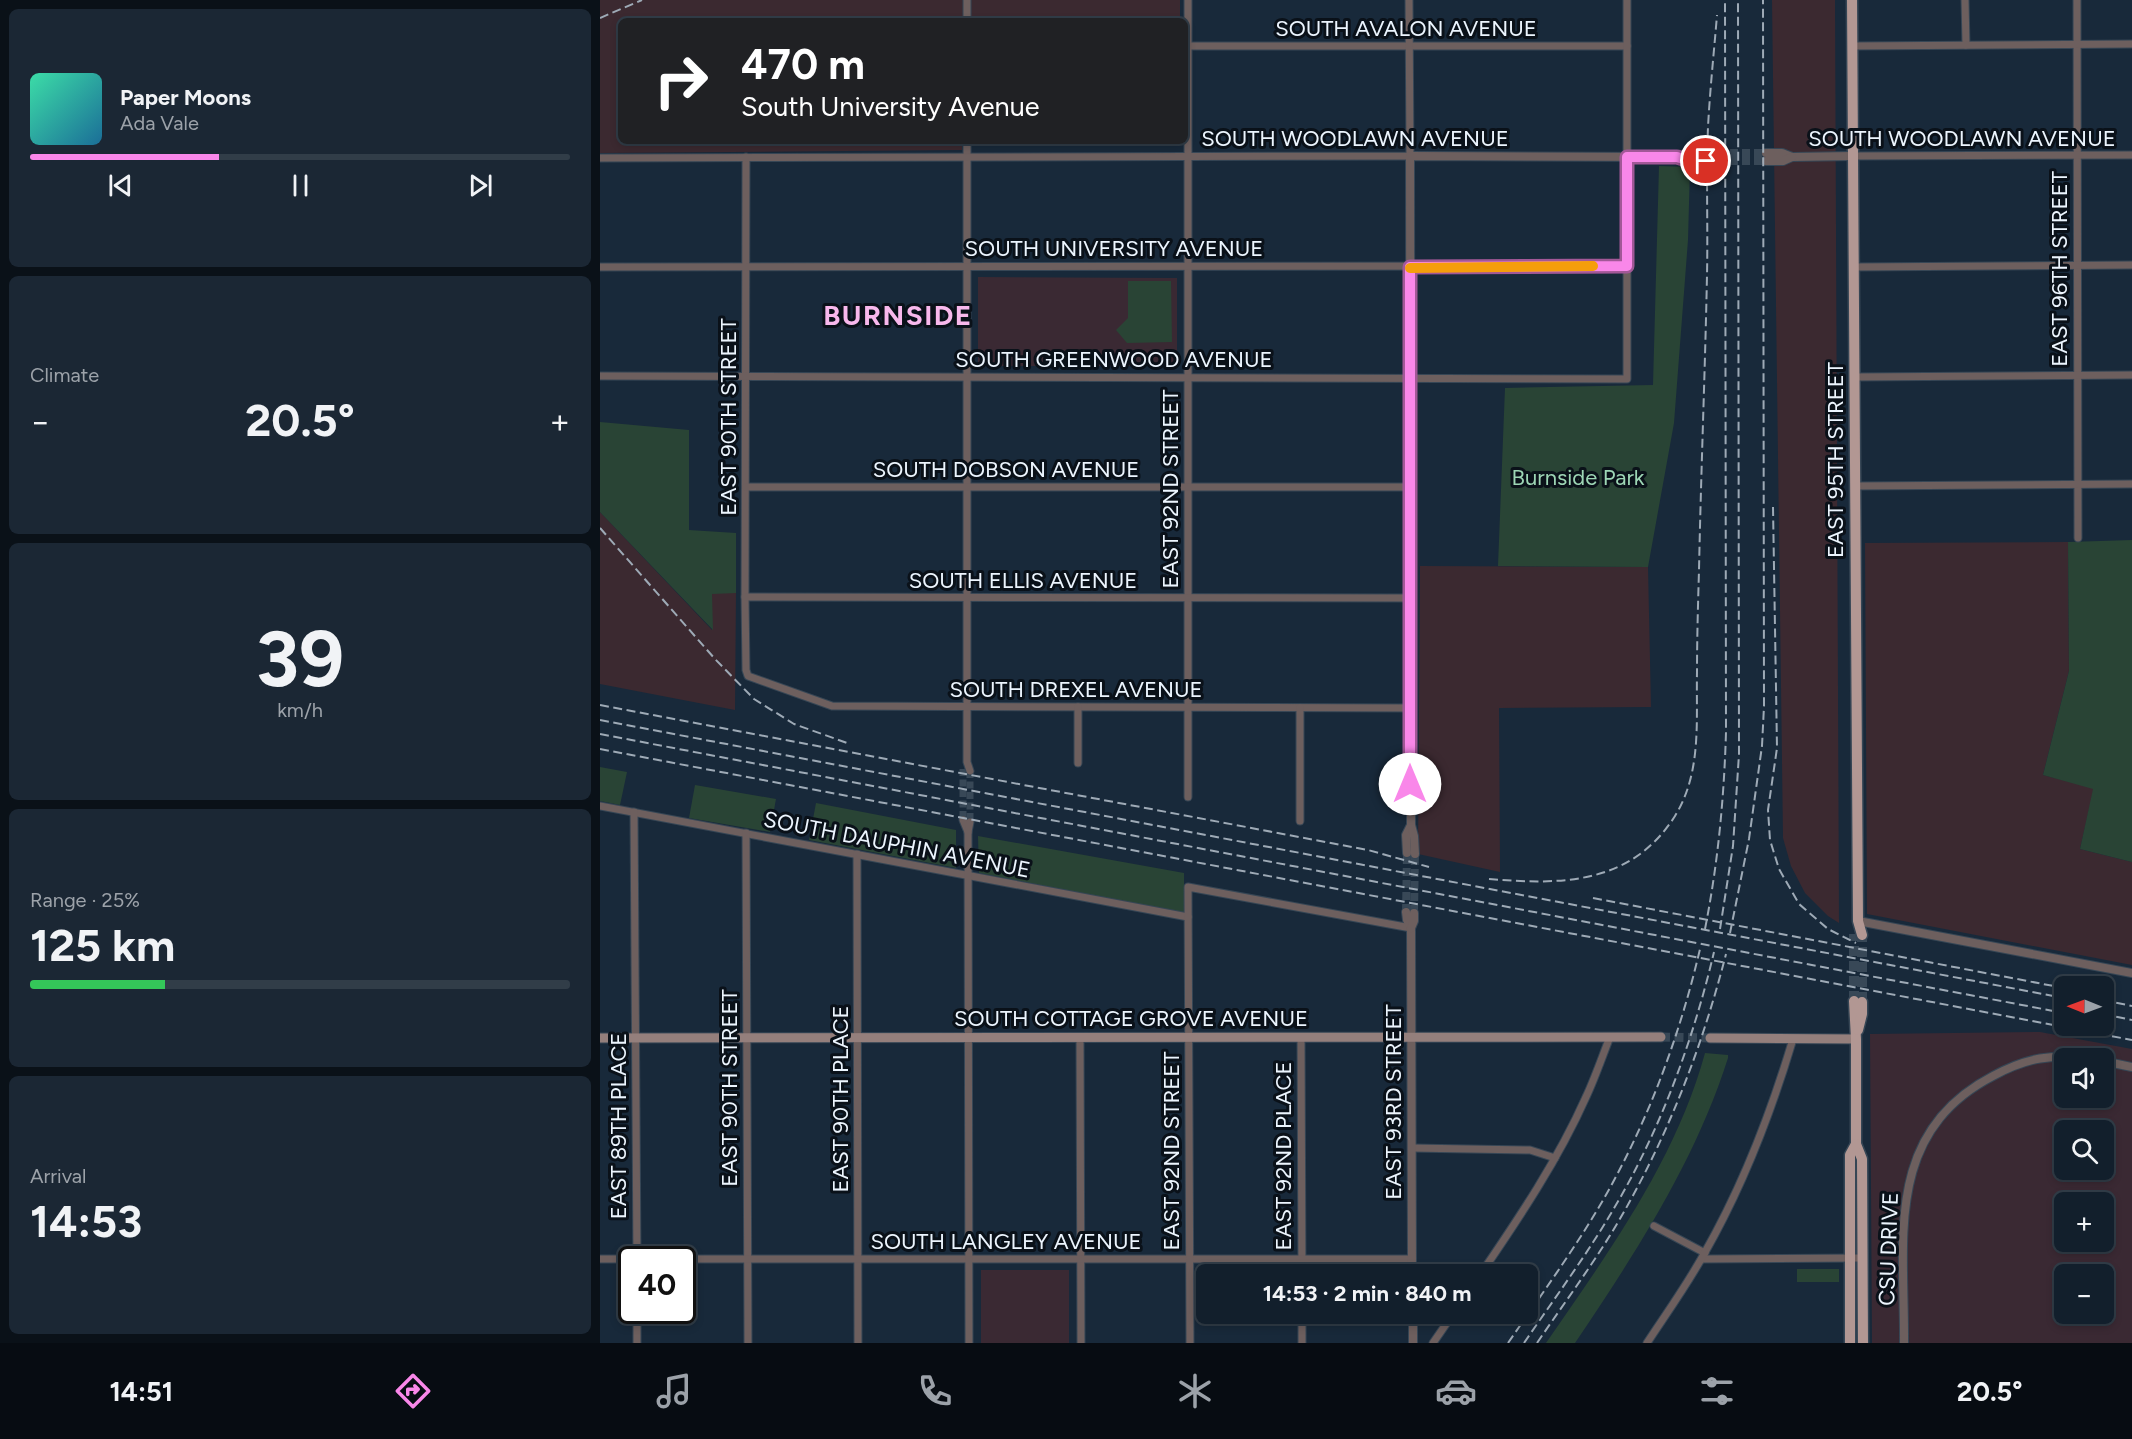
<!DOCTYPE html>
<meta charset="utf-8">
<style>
body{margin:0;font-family:Figtree,sans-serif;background:#1b2734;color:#f1f3f6;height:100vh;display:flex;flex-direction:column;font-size:22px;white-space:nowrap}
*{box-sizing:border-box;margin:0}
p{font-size:20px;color:#9ca2a9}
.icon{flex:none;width:33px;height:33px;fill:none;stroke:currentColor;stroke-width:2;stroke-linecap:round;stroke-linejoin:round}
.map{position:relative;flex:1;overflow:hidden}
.sheet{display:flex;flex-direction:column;gap:9px;padding:9px;background:#0a1118;width:600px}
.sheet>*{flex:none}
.top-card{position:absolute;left:18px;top:18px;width:570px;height:126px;border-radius:9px;box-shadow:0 3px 9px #0003,0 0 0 2px #313d48;background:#202124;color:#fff;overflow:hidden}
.needle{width:39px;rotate:271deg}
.fabs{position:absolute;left:1454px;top:976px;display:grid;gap:12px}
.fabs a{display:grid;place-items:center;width:60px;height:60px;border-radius:9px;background:#121f2c;box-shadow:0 3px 9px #0003,0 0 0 2px #313d48;font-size:30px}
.speed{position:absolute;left:18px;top:1246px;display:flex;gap:12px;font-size:30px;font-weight:700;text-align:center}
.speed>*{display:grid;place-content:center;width:78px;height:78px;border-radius:50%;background:#121f2c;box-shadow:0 3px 9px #0003,0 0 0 2px #313d48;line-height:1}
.speed .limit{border:3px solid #111;border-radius:9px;background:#fff;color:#111}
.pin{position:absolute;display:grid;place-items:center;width:51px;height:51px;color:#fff;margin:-26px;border:3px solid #fff;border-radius:50%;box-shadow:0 2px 6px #0007}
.me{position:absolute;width:66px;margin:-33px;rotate:0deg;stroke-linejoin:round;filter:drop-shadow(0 0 4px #0008)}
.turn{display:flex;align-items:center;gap:21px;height:126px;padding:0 24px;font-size:27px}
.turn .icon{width:78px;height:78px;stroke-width:2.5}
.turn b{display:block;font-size:42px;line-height:51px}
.big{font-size:45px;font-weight:700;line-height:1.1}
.sheet .widget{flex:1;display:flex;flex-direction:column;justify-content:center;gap:9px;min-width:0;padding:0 21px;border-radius:9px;background:#1b2734}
.sheet .dial{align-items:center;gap:0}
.dial b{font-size:78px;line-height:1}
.song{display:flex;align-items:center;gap:18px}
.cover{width:72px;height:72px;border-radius:9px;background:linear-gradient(135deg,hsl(160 70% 55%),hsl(200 70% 35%))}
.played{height:6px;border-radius:3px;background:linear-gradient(90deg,#f987e9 35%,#313d48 35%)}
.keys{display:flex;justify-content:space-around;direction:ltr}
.heat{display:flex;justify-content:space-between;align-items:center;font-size:33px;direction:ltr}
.charge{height:9px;border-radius:4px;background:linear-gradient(90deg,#34c759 25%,#313d48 0)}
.trip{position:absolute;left:596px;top:1264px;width:342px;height:60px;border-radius:9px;background:#121f2c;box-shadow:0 3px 9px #0003,0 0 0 2px #313d48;font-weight:700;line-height:60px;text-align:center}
.tabs{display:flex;height:96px;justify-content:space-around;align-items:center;background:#070c12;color:#9ca2a9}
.tabs .icon{width:42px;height:42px}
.tabs .current{color:#f987e9}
.tabs b{font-size:27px;color:#f1f3f6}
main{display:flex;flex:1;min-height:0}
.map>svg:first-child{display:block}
</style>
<main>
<section class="sheet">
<div class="widget">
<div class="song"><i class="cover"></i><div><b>Paper Moons</b><p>Ada Vale</p></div></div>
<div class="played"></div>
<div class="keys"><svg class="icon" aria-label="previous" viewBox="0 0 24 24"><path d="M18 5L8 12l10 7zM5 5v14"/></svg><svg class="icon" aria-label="pause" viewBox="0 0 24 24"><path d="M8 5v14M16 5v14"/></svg><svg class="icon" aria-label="next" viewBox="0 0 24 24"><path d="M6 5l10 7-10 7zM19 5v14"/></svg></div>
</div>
<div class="widget"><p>Climate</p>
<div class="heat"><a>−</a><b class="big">20.5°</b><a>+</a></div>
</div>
<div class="widget dial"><b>39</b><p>km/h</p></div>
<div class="widget"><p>Range · 25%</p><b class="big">125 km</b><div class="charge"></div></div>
<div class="widget"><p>Arrival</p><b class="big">14:53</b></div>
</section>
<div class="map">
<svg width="1532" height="1343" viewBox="0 0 1532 1343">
<rect width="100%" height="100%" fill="#18293a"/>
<g fill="#3b2930">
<polygon points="0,0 580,0 580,21 21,21 21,141 362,141 362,150 0,153"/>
<polygon points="1172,0 1235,0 1239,923 1228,916 1205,893 1191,866 1183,838"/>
<polygon points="0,512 112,630 112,593 136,593 135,710 0,684"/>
<polygon points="1468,542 1469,671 1443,775 1494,788 1480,849 1532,862 1532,965 1267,914 1265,543"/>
<polygon points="820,566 1048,567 1051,707 899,708 900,872 818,854"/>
</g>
<g fill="#3a2933" fill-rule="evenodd">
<polygon points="378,277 577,278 577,366 378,366"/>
<path d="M1440 1032 1532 1049V1343H1272L1270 1034ZM1464 1059H1503V1098H1464ZM1464 1131H1503V1170H1464ZM1464 1203H1503V1242H1464ZM1464 1275H1503V1314H1464Z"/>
<rect x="381" y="1270" width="88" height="73"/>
</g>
<g fill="#294435">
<polygon points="1059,166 1090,167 1088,240 1074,423 1048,567 898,566 905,388 1053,385"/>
<polygon points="528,281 571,281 572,342 527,343 516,330 528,318"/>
<polygon points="0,422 89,430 89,530 136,533 136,593 112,594 113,630 0,512"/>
<polygon points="1532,540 1532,862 1480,849 1493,789 1443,775 1469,671 1468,542"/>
<polygon points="0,767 27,772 20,805 0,801"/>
<polygon points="95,785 176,799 170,832 89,818"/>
<polygon points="216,803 356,830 356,868 209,840"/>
<polygon points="378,836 584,873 584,913 379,873"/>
<path d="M1105 1053 1128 1055V1058C1095 1162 1035 1254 975 1343H946C1008 1253 1076 1160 1105 1053Z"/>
<rect x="1197" y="1269" width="42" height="13"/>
</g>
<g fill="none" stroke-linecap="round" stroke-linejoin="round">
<g stroke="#384857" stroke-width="7" stroke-dasharray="7 3.5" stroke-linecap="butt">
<polyline points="363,769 363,820"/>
<polyline points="370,771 370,822"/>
</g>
<g stroke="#384857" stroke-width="8" stroke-dasharray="8 4" stroke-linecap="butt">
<polyline points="1106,153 1166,153"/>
<polyline points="1106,161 1166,161"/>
<polyline points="806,912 807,853"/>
<polyline points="814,913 815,854"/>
</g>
<polyline stroke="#384857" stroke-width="9" stroke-dasharray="9 4.5" stroke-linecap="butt" points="1061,1037 1110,1038"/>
<g stroke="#384857" stroke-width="10" stroke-dasharray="10 5" stroke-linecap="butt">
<polyline points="1254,1001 1254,934"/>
<polyline points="1262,1002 1262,935"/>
</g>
<g stroke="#364655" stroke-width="9">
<g id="minor">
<polyline points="367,0 367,21"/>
<polyline points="588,0 588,797"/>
<polyline points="1365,0 1366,45"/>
<polyline points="1477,0 1478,538"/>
<polyline points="585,46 1027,46"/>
<polyline points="1252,46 1532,44"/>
<polyline points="367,141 367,762 370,771"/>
<polyline points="1253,156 1532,155"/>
<polyline points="146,157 145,597 146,670 148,676 232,706 810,708"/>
<polyline points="0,158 810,156 809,0"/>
<polyline points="0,267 1027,266"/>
<polyline points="1253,267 1532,265"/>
<polyline points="0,376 1027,379 1027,0"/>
<polyline points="1254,377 1532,375"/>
<polyline points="1255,486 1532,484"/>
<polyline points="146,487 810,487"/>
<polyline points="145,597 810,598"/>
<polyline points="700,708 700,821"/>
<polyline points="478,763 478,707"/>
<polyline points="0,806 588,917"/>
<polyline points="34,812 37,1260"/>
<polyline points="363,820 368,832"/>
<polyline points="146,833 148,1343"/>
<polyline points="257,854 258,1343"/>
<polyline points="480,1037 481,1343"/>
<polyline points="701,1038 702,1275"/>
<polyline points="812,1148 930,1150 955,1158"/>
<polyline points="1054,1226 1105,1253"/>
<polyline points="0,1259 812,1259"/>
<polyline points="1102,1259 1263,1258"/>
<path d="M880 1275C919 1218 958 1160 986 1097 995 1078 1002 1057 1010 1037"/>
<polyline points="37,1311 37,1343"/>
<polyline points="702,1314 702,1343"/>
<polyline points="369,1343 368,832 370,822"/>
<polyline points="590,1343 588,887 811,928"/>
<polyline points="833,1343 853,1314"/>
<path d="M1047 1343C1066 1314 1087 1285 1104 1254 1143 1186 1171 1113 1193 1039"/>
</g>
</g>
<g stroke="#364655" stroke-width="10">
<g id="tertiary">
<polyline points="1166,153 1182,153 1192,157 1253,156"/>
<polyline points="1078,157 1090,161 1106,161"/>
<polyline points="1166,161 1183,161 1192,157"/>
<polyline points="807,853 806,835 811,825"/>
<polyline points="815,854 814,836 811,825 810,156 1077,157 1089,153 1106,153"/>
<polyline points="806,912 807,920 811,928 812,1275"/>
<polyline points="1258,921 1532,973"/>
<polyline points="811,928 814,921 814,913"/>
<polyline points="1503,1061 1532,1067"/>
<polyline points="813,1314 813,1343"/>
<path d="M1304 1343C1305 1240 1283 1133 1393 1076 1426 1058 1453 1053 1490 1059"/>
</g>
</g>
<g stroke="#364655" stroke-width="11">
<g id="secondary">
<polyline points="0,1038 1061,1037"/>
<polyline points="1110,1038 1256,1039"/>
</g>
</g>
<g stroke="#364655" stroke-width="13">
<g id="primary">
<polyline points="1252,0 1258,921 1262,935"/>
<polyline points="1254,1001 1256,1039 1256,1144 1262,1159 1263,1343"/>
<polyline points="1258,1030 1262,1014 1262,1002"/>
<polyline points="1250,1343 1250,1155 1256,1144"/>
</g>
</g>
<use href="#minor" stroke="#6d5f5e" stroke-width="7"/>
<use href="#tertiary" stroke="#6d5f5e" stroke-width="8"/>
<use href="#secondary" stroke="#947f7c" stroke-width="9"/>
<use href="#primary" stroke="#b29793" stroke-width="10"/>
<g stroke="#9eaab6" stroke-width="2" stroke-dasharray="9 4.5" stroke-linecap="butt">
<polyline points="0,18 42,0"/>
<polyline points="1173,507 1177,748 1168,810 1170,840 1179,869 1199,904 1228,929 1256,943"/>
<polyline points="0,528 115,659 154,699 194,724 250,744"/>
<polyline points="0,705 768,850 829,867"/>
<polyline points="0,720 1464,998"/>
<polyline points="0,734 1464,1013"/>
<polyline points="0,749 1532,1040"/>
<path d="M889 879C961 885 1031 885 1075 816 1102 772 1096 721 1097 672 1097 638 1098 604 1099 570 1101 472 1105 373 1107 275 1108 225 1106 176 1108 127 1110 89 1114 52 1117 15"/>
<polyline points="993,898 1464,988"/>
<path d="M1105 929C1118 863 1124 799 1126 732L1125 0"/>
<polyline points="1120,929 1133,846 1139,754 1138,0"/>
<polyline points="1130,933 1149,839 1162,746 1164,706 1163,0"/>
<polyline points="1503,1000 1532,1006"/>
<polyline points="1503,1014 1532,1020"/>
<path d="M908 1343C939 1298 971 1254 999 1207 1046 1127 1079 1039 1100 949"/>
<path d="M924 1343C954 1299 986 1256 1013 1210 1060 1131 1093 1041 1114 952"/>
<path d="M937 1343C969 1296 1003 1251 1030 1201 1073 1123 1104 1040 1126 954"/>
</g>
</g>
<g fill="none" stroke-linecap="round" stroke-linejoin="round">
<g stroke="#a25897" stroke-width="15">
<polyline id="route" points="810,784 810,267 1027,266 1027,157 1077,157 1090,161 1106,161"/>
</g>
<use href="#route" stroke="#f987e9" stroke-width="10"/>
<polyline stroke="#f59e0b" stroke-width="10" points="810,268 993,266"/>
</g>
<g text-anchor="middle" stroke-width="6" stroke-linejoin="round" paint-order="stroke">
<g font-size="22" fill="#ecf5fe" stroke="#0a1119">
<text x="806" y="36">SOUTH AVALON AVENUE</text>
<text x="755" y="146">SOUTH WOODLAWN AVENUE</text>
<text x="1362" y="146">SOUTH WOODLAWN AVENUE</text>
<text x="514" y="256">SOUTH UNIVERSITY AVENUE</text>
<text transform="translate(1459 269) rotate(-90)" y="8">EAST 96TH STREET</text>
<text x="514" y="367">SOUTH GREENWOOD AVENUE</text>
<text transform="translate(128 417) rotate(-90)" y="8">EAST 90TH STREET</text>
<text transform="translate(1235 460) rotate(-90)" y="8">EAST 95TH STREET</text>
<text x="406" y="477">SOUTH DOBSON AVENUE</text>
<text transform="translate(570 489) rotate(-90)" y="8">EAST 92ND STREET</text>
<text x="423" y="588">SOUTH ELLIS AVENUE</text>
<text x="476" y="697">SOUTH DREXEL AVENUE</text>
<text transform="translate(297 844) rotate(11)" y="8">SOUTH DAUPHIN AVENUE</text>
<text x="531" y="1026">SOUTH COTTAGE GROVE AVENUE</text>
<text transform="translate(129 1088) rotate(-90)" y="8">EAST 90TH STREET</text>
<text transform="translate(240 1099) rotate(-90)" y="8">EAST 90TH PLACE</text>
<text transform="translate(793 1102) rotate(-90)" y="8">EAST 93RD STREET</text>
<text transform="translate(18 1126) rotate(-90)" y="8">EAST 89TH PLACE</text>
<text transform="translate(571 1151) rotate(-90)" y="8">EAST 92ND STREET</text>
<text transform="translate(683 1156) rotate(-90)" y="8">EAST 92ND PLACE</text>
<text x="406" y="1249">SOUTH LANGLEY AVENUE</text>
<text transform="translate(1288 1249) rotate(-88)" y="8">CSU DRIVE</text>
</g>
<g font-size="22" fill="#9dd6b5" stroke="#0a1119">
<text x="978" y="485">Burnside Park</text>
</g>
<g font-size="28" font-weight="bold" letter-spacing="1.5" fill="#f8b8ec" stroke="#0a1119">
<text x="298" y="325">BURNSIDE</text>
</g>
</g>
</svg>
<div class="fabs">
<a><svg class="needle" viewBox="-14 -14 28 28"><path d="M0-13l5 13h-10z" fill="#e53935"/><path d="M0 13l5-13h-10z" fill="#9ca2a9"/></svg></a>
<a><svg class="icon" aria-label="sound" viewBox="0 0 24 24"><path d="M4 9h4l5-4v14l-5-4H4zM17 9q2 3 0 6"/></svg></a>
<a><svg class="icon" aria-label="search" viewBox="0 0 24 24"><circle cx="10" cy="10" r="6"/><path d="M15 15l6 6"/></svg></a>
<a>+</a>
<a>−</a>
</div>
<div class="speed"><div class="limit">40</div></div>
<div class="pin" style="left:1106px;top:161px;background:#d93025"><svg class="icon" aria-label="arrive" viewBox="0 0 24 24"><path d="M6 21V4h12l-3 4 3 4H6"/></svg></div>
<svg class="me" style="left:810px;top:784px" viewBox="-20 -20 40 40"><circle r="19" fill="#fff"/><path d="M0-13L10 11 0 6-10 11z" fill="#f987e9"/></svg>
<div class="trip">14:53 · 2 min · 840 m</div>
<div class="top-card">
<div class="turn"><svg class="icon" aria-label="right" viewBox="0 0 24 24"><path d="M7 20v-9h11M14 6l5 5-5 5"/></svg><div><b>470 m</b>South University Avenue</div></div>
</div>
</div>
</main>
<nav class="tabs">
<b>14:51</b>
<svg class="icon current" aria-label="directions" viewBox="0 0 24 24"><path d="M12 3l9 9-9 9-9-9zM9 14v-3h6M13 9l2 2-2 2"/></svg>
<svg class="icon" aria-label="music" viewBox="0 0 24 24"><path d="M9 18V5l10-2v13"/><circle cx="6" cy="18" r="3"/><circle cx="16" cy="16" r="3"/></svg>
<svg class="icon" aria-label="phone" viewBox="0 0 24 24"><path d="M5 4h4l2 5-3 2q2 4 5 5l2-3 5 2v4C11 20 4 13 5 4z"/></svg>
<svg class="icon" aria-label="climate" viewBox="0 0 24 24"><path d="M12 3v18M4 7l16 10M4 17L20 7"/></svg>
<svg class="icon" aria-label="car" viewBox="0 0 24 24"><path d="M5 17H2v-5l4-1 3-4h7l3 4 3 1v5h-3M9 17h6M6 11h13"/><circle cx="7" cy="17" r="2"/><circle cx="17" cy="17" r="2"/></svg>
<svg class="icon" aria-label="filters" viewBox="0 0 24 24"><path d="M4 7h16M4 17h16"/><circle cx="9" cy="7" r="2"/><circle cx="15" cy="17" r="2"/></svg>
<b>20.5°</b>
</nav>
